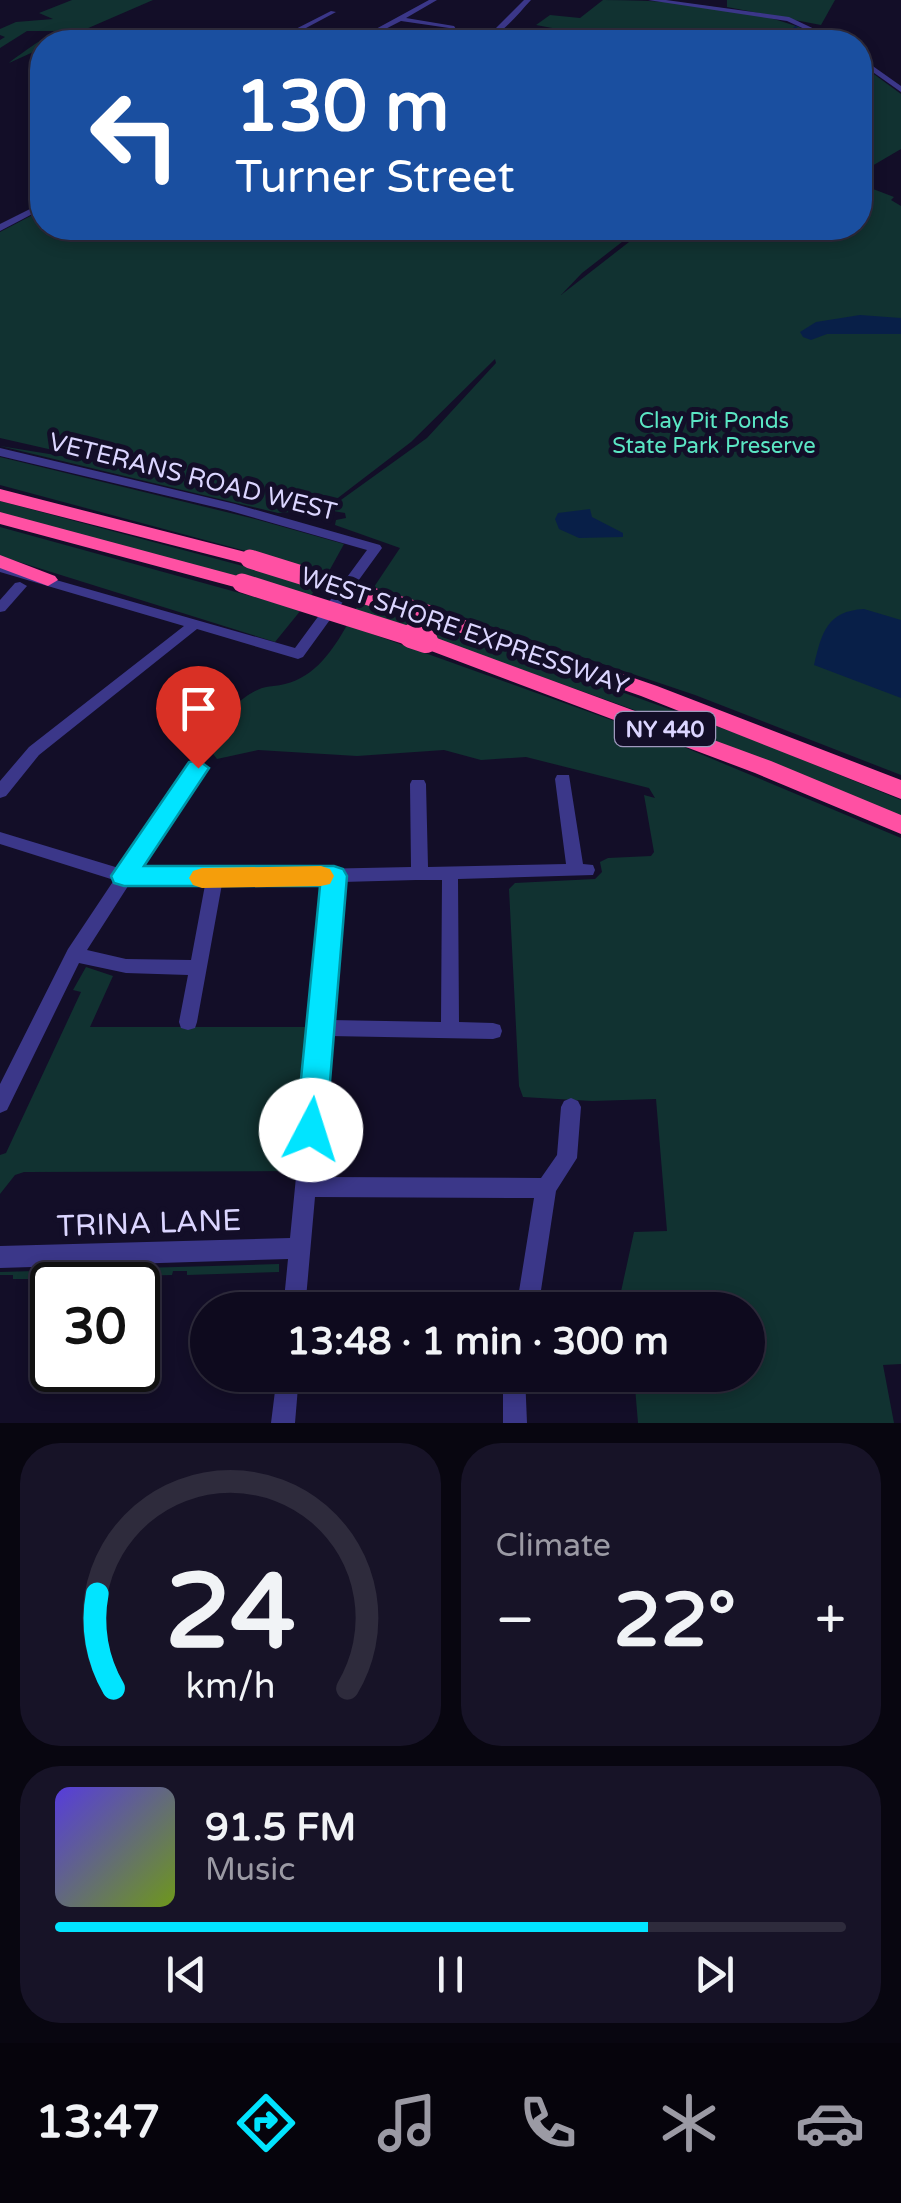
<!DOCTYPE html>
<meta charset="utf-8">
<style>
body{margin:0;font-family:"Varela Round",sans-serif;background:#171327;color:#f1f3f6;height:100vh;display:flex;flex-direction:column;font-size:38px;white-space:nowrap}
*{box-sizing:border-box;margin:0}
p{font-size:32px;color:#9b9aa4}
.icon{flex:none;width:55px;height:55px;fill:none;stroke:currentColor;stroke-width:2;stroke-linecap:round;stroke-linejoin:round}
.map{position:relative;height:1423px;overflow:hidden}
.drawer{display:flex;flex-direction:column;gap:20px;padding:20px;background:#080610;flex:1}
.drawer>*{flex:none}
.guide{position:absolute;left:30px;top:30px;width:842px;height:210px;border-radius:40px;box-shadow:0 5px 15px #0003,0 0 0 2px #2e2b3c;background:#1a4fa0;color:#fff;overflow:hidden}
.speed{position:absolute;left:30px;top:1262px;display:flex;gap:20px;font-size:50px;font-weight:700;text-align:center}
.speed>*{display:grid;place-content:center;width:130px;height:130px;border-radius:50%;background:#0e0a1e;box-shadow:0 5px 15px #0003,0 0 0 2px #2e2b3c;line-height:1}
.speed .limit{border:5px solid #111;border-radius:15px;background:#fff;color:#111}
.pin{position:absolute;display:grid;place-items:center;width:85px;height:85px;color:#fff;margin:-102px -42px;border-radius:50% 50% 50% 0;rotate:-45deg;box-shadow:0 0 10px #0007}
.pin .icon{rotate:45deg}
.me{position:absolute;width:110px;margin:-55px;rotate:5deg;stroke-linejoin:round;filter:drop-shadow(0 0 8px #0008)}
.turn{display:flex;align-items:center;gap:35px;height:210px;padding:0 40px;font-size:45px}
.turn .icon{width:130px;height:130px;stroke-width:2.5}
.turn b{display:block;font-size:70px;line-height:85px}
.big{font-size:75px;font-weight:700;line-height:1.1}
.drawer .widget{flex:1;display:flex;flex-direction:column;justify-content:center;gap:15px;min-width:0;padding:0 35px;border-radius:40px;background:#171327}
.drawer .dial{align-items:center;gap:0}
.dial svg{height:260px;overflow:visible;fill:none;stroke:#2e2b3c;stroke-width:7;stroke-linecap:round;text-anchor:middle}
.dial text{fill:#f1f3f6;stroke:none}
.song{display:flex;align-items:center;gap:30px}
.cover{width:120px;height:120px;border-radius:15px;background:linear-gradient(135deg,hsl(250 70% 55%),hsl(80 70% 35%))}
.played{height:10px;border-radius:5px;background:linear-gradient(90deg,#01e4ff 75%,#2e2b3c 75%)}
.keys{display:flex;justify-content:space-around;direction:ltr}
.heat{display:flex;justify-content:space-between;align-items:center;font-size:55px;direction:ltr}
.drawer .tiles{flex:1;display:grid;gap:20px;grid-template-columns:1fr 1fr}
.widget:last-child{grid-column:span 2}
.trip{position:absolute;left:190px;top:1292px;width:575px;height:100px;border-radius:50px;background:#0e0a1e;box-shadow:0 5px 15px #0003,0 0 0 2px #2e2b3c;font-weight:700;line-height:100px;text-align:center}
.tab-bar{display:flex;height:160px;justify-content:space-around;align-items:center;background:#06040c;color:#9b9aa4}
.tab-bar .icon{width:70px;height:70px}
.tab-bar .current{color:#01e4ff}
.tab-bar b{font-size:45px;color:#f1f3f6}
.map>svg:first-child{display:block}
</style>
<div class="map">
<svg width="901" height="1423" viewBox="0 0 901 1423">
<rect width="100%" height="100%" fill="#130e28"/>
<g fill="#113231">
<path d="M72 0H153L56 42H42V48L9 63C13 59 49 34 55 31H27L0 48V40L5 37 0 35V29L16 22 53 19 39 13Z"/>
<path d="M603 0C678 0 762 7 830 40L485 42 497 35 523 39 539 29 560 33 563 30 536 25 550 15 580 18Z"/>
<polygon points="727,0 835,0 821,25 727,7"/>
<polygon points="860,64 901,94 901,149 860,173"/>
<polygon points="860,184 894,197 891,200 901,206 901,775 695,695 374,587 400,548 335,525 336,520 346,518 345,513 327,510 427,438 496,363 495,359 411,442 330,504 319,510 278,513 0,446 123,466 0,438 0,232 42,210 42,228 640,228 582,273 561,295 647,228 860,228"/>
<polygon points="0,457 255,519 344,544 328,573 0,485"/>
<polygon points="0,501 318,586 310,597 0,513"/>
<polygon points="0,527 301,610 275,642 0,556"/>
<polygon points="362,599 744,736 901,800 901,817 682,727 355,610"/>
<path d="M347 625 667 740 901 838V1364L883 1365 894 1423H638L634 1375H748V1310H617L634 1232 667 1231 656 1099 592 1101 523 1097 519 1086 509 889 515 883 595 879 602 872 600 862 608 858 651 856 654 852 644 795 655 798 649 788 526 757 481 760 444 750 357 756 258 750 217 759 204 742C220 723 237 697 262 688 269 686 278 686 285 684 315 677 333 650 347 625Z"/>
<polygon points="86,967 113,976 90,1027 306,1027 294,1171 24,1172 15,1175 0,1194 0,1155 6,1153 81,992 73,990"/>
<polygon points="279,1264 279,1272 187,1275 187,1271 173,1271 172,1275 57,1278 57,1275 44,1275 43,1279 13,1279 13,1275 0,1275 0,1272"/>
</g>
<g fill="#081f48">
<polygon points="860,315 901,318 901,334 827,334 811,340 803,337 800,332 816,322"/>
<polygon points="590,509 592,517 623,533 623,537 579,538 559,529 555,519 558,513"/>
<path d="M864 609 901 620V698L814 665C822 632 827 611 864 609Z"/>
</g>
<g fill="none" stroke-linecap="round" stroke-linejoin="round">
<g stroke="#081f48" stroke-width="2.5">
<polyline points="725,42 744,34"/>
<polyline points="761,42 788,35 796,27"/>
</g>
<g fill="#3b3789" fill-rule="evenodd">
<polygon points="429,0 437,0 406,18 454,26 456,29 401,21 360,42 352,42"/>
<path d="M524 0H531C516 16 498 41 475 42L492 32Z"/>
<polygon points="648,0 666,0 789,17 842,42 833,42 787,21"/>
<polygon points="331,11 336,12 291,36 312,42 301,42 280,37"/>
<polygon points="860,57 901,86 901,92 860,63"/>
<polygon points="42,203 42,209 0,231 0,224"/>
<polygon points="0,448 235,504 380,545 382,548 303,657 298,659 197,629 39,755 6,796 0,798 0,781 29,747 184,626 0,572 0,564 295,648 367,550 227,510 0,456"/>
<polygon points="20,582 27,586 5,611 0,612 0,600 15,583"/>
<path d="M198 762 204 764 206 768 139 870 165 872 411 867 410 784 412 780H424L426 784 428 867 566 864 555 779 557 775H569L583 864 593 865 595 870 593 875 458 879 459 1022 493 1023 500 1025 502 1031 500 1037 493 1039 329 1036 316 1177 541 1178 557 1155 561 1107 564 1101 571 1098 578 1101 581 1107 577 1158 556 1191 538 1310H516L534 1198 315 1197 305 1310H283L288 1259 0 1268V1246L290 1238 325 882 222 884 197 1022 195 1028 188 1030 181 1028 179 1022 188 975 126 973 79 963 7 1110 0 1113V1084L68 949 114 880 0 844V832L122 869 192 764ZM416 880H442L441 1022 330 1020 342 882ZM130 883 205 885 191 960 126 959 87 950Z"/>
<polygon points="277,1375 299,1375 295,1423 271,1423"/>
<polygon points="503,1375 525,1375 527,1423 503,1423"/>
</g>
<g fill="#ff50a3" fill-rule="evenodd">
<polygon points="0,489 257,555 260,559 250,565 0,501"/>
<polygon points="0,512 249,579 252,583 242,589 0,524"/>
<polygon points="0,555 55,576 58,580 48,586 0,568"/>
<polygon points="430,608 657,686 901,780 901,799 641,696 423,620 420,615"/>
<polygon points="426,634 771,761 901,815 901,834 755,773 418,646 415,641 418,636"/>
</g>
<g stroke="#ff50a3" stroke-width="19">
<polyline points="250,559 430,615"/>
<polyline points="242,583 419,639"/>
</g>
<polyline stroke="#ff50a3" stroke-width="24" points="411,636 426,641"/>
</g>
<polygon fill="#01e4ff" stroke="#0194a6" stroke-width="2.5" points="198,760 209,768 144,866 334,866 343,869 347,876 326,1130 322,1140 311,1144 301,1140 296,1130 320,886 124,886 114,883 111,876 189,762"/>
<polygon fill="#f59e0b" points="321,866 330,869 334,876 330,884 321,886 202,888 193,885 189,878 193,871 202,868"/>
<g text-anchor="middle" stroke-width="10" stroke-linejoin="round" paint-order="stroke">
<g font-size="22" fill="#5be6c4" stroke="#130e28">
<text x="714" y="428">Clay Pit Ponds<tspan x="714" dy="25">State Park Preserve</tspan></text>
</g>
<rect fill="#130e28" stroke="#9f99be" stroke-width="2.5" x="615" y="712" width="100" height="34" rx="8"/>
<g font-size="22" font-weight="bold" fill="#dbd5ff">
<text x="665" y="737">NY 440</text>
</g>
<g font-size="25" fill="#dbd5ff" stroke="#130e28">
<text transform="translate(193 476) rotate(14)" y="9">VETERANS ROAD WEST</text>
<text transform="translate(465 630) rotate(19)" y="9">WEST SHORE EXPRESSWAY</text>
</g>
<g font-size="30" fill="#dbd5ff" stroke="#130e28">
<text transform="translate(149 1223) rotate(-2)" y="10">TRINA LANE</text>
</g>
</g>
</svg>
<div class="speed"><div class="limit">30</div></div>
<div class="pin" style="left:198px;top:768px;background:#d93025"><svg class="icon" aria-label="arrive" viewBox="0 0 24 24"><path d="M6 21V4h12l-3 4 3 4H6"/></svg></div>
<svg class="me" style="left:311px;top:1130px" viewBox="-20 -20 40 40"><circle r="19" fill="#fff"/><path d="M0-13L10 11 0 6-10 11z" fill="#01e4ff"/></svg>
<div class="trip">13:48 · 1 min · 300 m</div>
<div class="guide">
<div class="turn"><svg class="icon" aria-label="left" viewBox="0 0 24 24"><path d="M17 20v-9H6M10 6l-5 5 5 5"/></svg><div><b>130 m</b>Turner Street</div></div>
</div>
</div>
<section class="drawer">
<div class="tiles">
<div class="widget dial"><svg viewBox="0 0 100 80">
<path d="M14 69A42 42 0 1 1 86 69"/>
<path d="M14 69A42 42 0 0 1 9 40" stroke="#01e4ff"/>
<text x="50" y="56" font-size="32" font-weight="700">24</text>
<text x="50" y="72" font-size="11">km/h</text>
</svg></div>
<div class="widget"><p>Climate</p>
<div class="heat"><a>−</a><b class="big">22°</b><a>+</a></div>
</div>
<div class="widget">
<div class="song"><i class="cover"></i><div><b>91.5 FM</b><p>Music</p></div></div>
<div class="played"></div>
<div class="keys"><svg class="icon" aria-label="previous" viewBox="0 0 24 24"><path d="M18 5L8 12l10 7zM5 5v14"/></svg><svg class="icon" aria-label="pause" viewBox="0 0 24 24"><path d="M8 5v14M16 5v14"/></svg><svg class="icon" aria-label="next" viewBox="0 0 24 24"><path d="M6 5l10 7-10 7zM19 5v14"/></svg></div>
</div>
</div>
</section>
<nav class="tab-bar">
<b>13:47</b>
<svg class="icon current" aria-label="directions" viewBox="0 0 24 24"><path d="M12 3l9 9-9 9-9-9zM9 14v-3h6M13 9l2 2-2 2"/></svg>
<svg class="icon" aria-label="music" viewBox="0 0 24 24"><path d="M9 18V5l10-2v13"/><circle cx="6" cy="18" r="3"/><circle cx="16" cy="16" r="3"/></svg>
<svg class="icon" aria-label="phone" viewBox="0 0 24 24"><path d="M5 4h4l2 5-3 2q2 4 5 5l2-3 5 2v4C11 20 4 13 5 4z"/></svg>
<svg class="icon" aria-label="climate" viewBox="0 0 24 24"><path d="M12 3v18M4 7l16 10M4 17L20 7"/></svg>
<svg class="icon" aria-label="car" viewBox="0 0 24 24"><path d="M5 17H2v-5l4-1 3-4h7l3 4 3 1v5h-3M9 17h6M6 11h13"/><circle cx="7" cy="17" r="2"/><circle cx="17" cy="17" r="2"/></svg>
</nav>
